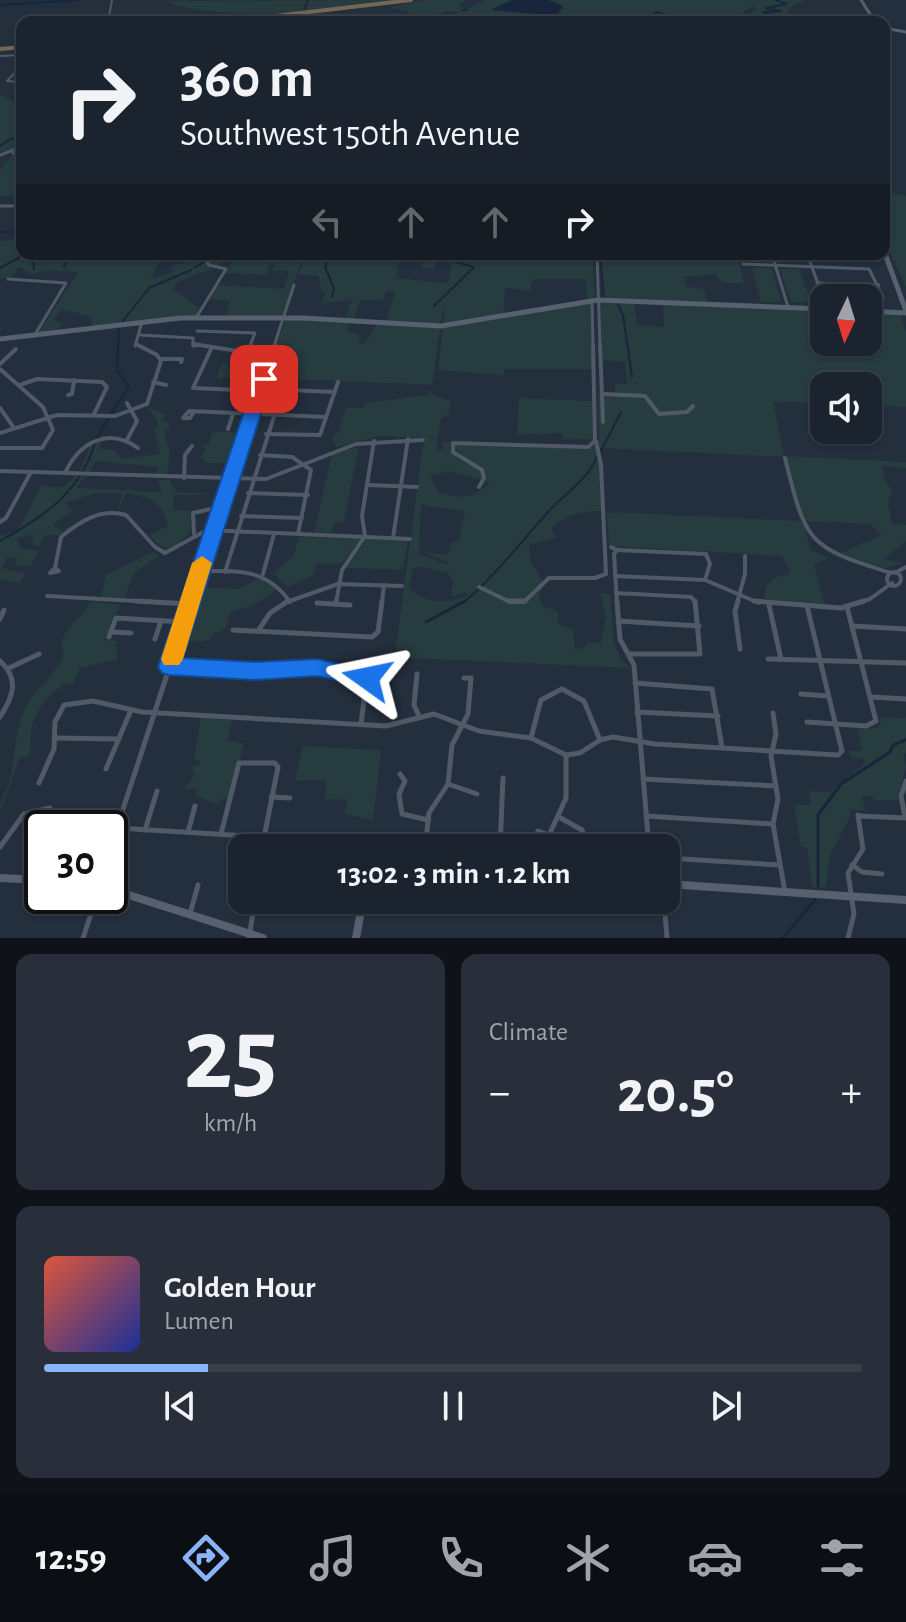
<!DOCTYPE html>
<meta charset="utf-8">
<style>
body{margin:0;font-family:"Alegreya Sans",sans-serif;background:#282f3a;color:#f1f3f6;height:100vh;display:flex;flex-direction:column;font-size:30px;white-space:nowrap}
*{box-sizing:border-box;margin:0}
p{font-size:26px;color:#a0a4aa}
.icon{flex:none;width:44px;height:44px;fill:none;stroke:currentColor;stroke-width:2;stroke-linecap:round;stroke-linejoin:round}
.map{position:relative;height:938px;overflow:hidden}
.drawer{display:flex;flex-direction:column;gap:16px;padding:16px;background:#0f1319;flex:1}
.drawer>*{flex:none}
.top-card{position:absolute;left:16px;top:16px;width:874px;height:244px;border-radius:16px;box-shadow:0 2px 6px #0004,0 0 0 2px #39404a;background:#1b232e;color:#f1f3f6;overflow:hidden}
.needle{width:52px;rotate:184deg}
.controls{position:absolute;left:810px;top:284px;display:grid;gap:16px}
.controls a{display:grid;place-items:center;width:72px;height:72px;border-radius:16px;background:#1b232e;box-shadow:0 2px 6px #0004,0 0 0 2px #39404a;font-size:40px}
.speed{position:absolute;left:24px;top:810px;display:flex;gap:16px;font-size:40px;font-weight:700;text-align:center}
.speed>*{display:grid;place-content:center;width:104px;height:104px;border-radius:50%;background:#1b232e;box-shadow:0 2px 6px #0004,0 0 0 2px #39404a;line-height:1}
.speed .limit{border:4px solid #111;border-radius:12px;background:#fff;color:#111}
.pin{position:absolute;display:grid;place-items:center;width:68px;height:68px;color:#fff;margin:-34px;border-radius:16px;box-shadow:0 4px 12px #0006}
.me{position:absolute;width:88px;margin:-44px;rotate:282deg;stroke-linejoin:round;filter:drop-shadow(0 0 6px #0008)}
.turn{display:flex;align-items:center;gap:28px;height:168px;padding:0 32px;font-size:36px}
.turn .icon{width:104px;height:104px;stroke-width:2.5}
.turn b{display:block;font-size:56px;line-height:68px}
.lanes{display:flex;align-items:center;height:76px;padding:0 32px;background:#0003;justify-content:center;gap:40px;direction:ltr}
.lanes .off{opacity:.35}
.big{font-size:60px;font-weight:700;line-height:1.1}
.drawer .tile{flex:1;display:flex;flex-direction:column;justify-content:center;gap:12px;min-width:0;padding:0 28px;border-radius:16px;background:#282f3a}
.drawer .dial{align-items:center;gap:0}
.dial b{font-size:104px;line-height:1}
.song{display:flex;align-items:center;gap:24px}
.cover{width:96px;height:96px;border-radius:12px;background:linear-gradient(135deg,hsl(10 70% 55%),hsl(230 70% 35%))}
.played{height:8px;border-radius:4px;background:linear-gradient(90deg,#8ab4f8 20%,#39404a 20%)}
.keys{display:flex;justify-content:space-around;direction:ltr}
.heat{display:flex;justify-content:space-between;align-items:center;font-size:44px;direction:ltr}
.drawer .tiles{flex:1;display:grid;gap:16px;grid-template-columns:1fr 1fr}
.tile:last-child{grid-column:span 2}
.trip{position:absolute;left:228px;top:834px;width:452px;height:80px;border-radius:16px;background:#1b232e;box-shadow:0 2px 6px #0004,0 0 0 2px #39404a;font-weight:700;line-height:80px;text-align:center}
.dock{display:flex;height:128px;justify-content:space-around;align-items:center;background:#0b0e12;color:#a0a4aa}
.dock .icon{width:56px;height:56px}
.dock .current{color:#8ab4f8}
.dock b{font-size:36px;color:#f1f3f6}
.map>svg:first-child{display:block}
</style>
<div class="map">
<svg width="906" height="938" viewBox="0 0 906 938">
<rect width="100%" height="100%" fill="#242f3e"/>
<g fill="#263c3f" fill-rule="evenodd">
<path d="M390 0C370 15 189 20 168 1Z"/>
<polygon points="426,0 466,0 459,5 466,10 486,0 512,0 491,10 536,13 538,17 529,22 449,22 457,12 447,11 411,22 409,12 389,7"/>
<polygon points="546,0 805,0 790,7 788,13 781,16 783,22 741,22 756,8 753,6 728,22 555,22 555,18 564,17 557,14 558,3"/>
<polygon points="0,95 22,106 22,166 13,177 22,178 15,196 0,196 0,170 18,148 0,152"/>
<polygon points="884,191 906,196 906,287 884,240"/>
<polygon points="0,240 22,241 22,254 163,254 150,279 174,272 171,266 196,261 202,254 225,254 221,264 176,283 173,289 200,309 196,318 92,328 91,317 62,309 53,321 62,322 55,333 38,334 78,272 47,270 33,274 19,267 9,278 0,278"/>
<polygon points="238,254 274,254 266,275 226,273"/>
<polygon points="278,254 304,254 282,316 226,317 229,301 209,299 218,285 284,289 289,271 272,270"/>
<polygon points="305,254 400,254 396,278 441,283 449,282 451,263 435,259 435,269 421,268 424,256 408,254 592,254 595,298 587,300 586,279 532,279 530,291 505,288 503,317 443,324 446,303 439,325 386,322 395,292 386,291 383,301 360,300 353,319 345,319 352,299 321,304 326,292 321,291 319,276 299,274"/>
<polygon points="599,254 737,254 744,283 722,283 716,274 684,277 686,287 704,289 707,303 603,298"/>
<polygon points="752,267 772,268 781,302 761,302"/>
<polygon points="780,269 799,269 811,302 791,302"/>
<path d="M599 300 634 302 637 325 664 327 663 303 824 310V342H838L841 350 854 351V342H868V312L901 315 906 332V407L868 405V386H824V403L773 402 784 456 906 462V468L882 466 886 483 892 490 888 501 892 524 906 525V541L884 559 903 563 883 568 836 555 882 535 870 524 804 521 810 549 829 558 814 564 825 605 764 599 766 585 778 576 788 575 790 570 782 556 609 546 607 512 802 521 786 457 600 448 602 511C581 511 567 514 551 528L556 537 529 545 530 559 544 584 539 596 542 605 558 612V624L573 630 575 650 585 647 587 642 601 643 606 616 600 593 610 594 614 643 621 659 630 668 409 658 408 662H398L395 655 424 438 379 436 336 447 332 437 338 433 346 407 362 408 368 403 428 395 429 387 431 394 451 401 449 414 441 418 436 450 444 449 442 442H451L450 450 481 470 482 480 448 471 430 476 439 493C462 499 471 499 490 483L485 481 486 473 452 447 454 443 594 447 599 444 598 393 615 394V383L627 384 625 362 602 360ZM421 505 465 511 459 540 452 543 448 554 425 553 448 562V565L419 554ZM419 566 447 573 453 581 451 597 466 592 468 595C447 605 427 604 409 588L413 569Z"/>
<polygon points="591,302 593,369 504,369 503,375 438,370 443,327"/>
<polygon points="286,319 350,321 347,331 361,335 358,343 364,344 378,323 440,327 432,385 264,378"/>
<polygon points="222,363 265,364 260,379 216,378"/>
<polygon points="519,398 593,401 595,440 563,439 561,433 517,435"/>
<polygon points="147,407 165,414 162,421 170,423 169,430 164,430 170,453 167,475 157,475 158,467 96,461 90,471 80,471 89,449 85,447 101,441 99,449 113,450 122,459 160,454 154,429 158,429 158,421"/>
<polygon points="213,431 243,433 232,464 208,463 201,458 205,448 200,445 208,445"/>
<polygon points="359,447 344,522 335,522 332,533 314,532 332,454"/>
<path d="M76 476H86L76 488 162 492 158 480H169L177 492 222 495H174L173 510 190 511 191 531C175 547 166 557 150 535L168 526C163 502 150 497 126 493L118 510 122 493H95L65 503 74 511 52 525 64 532 59 536 44 535 40 546 32 545 33 534 16 539 21 548 39 551 30 566 16 565 17 557 6 558 2 568 25 574 20 583 0 580V535L17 532 41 486 64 487Z"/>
<polygon points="298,537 358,539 360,540 341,564 316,563 314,575 287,587 274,574 294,555"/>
<polygon points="366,539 408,541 403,570 345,568"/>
<polygon points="153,552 159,555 134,573 124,598 101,597 106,575"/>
<polygon points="261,578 273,581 279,588 253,605 230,613 224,630 214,633 209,640 197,642 187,639 203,587 238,589"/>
<path d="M90 602 120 604 105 640 116 641 117 659 80 668 73 684 64 683C49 696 34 710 31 731 30 741 32 748 28 757H20L0 812C0 798 8 790 11 776 15 754 15 727 27 705 38 687 55 674 64 655 54 631 81 623 90 602Z"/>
<polygon points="201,717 232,720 227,741 244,743 229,799 223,798 217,804 196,796 198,789 184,789 194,776 192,766 199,766 200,761 194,760"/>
<polygon points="882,717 906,718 906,753 903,754 906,767 897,800 875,801 873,797 861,796 866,811 850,809 849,819 830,855 826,888 812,887 807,848 801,847 794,805 811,805 809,791 830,792 865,763 864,759 851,757 849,751 862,751 857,729 878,728"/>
<polygon points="303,746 381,750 373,820 344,814 348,799 325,800 326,780 295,781"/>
</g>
<polygon fill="#17263c" points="512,0 548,0 563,6 558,14 566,18 529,22 536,14 491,10"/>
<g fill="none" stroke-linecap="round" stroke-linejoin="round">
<g stroke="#17263c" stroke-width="2">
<polyline points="0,5 81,0"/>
<polyline points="304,10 308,0"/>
<polyline points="462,10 467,10"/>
<polyline points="301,15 304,22"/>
<polyline points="614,22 619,17 639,22"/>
<polyline points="644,22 657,12 687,21 710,22"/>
<polyline points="751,22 758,16 770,15 764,12 781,11 766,8 786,4 776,0"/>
<polyline points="11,139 22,136"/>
<polyline points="0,146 9,140"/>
<polyline points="0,232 22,232"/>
<polyline points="32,254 34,269"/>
<polyline points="330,254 325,267 334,288 332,297"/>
<polyline points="600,254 604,298"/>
<polyline points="64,267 70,254"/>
<polyline points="0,268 26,254"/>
<polyline points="194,268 204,262"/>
<polyline points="617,303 623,315 632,377"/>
<polyline points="434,306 474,267 456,262 448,254"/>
<polyline points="122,322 149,288 191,270"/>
<polyline points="111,413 129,387 117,370 119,327"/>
<polyline points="97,438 108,419"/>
<polyline points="601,451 621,412"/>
<path d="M0 541C42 518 82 491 95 442"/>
<path d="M463 603C495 576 520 543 548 512 565 493 587 481 597 457"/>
</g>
<g stroke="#17263c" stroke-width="3">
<polyline points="426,622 465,601"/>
<polyline points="818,886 818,815 841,784 890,752 893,745 906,740"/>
<polyline points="783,938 815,900"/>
</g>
<g stroke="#505966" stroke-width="2">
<polyline points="108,22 112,0"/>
<polyline points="0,56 22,55"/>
<polyline points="7,81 22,65"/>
<polyline points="7,81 22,82"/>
<polyline points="12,151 16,149"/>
<polyline points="15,151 22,142"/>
</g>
<g stroke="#505966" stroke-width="3">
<polyline points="13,153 17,149"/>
<polyline points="0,155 16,149"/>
<polyline points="0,206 22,206"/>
<polyline points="597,254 600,346"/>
<polyline points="809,259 822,295 843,298"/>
<polyline points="774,261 788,307"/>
<polyline points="743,264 869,269 883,297 868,299"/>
<polyline points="8,279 66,283 34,336"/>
<polyline points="817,283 879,285"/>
<polyline points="592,300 593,346"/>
<polyline points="196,318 226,269 209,265 201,254"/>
<polyline points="197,331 255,333 250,346"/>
<polyline points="140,335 193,338"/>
<polyline points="193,338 193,346 197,346"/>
<polyline points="135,346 142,322"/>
<polyline points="274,346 294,285"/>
</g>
<g stroke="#505966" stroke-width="4">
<polyline points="193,344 244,352 248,352 251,344"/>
<polyline points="600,344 603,422"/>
<polyline points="212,347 193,388 259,391"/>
<polyline points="161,359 182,359 181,362"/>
<polyline points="0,364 16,349"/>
<polyline points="0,369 43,407 53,430 42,448 0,448"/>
<polyline points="153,382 166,385"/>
<polyline points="20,385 37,379 102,382 107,387 94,414"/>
<polyline points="603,394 645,396 659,414 687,412 693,406"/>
<polyline points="68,395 72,394 74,380"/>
<polyline points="127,403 137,421 127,440"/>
<polyline points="0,408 14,428"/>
<polyline points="193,413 190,418 183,418 189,411 326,417"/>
<polyline points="228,429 233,414"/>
<polyline points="0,433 57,415 115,416 147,404 161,361 157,355 136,344"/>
<polyline points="266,434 320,435 338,382"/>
<polyline points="260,455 292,457 311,470 298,534"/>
<path d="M785 458C806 543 807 547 891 573"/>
<polyline points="0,471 266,479 356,444 423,440"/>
<path d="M65 473C79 443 108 426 138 448"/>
<polyline points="184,478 185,455 192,446"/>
<polyline points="368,485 417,487"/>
<polyline points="479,487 484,478 482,470 453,452 453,443 588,447 595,441 593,344"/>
<polyline points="248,493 308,495"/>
<polyline points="241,516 302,518"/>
<polyline points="0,522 6,518 31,472"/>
<polyline points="194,534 193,513 211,509"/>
<polyline points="393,538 408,439"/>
<polyline points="611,547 617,550 614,554 617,603"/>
<polyline points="617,550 706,554 710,564 705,580"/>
<polygon points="55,568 59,571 50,573"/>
<path d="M55 568 61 537C80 521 101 508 126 515L155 547 165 553 207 530 410 539"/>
<path d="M200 571C238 571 266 568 290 602"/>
<polyline points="225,572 281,394 287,390 335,392"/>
<circle cx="894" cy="579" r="7"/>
<polyline points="895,573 906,567"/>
<polyline points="263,574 274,534"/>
<polyline points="615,576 705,580 759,603"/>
<polyline points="479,587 510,602 524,602 549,578 595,578 606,574 601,465 596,441"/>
<polyline points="616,593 691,597 696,603"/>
<polyline points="47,596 172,603"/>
<polyline points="190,603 275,344"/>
<polyline points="284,603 338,584 402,586"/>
<polyline points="336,603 342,570 365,536 362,516 374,441"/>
<polyline points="382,603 384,585"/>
<polyline points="737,603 745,574 745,556"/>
<polyline points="857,603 870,599 892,583"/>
</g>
<g stroke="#505966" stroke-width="5">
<polyline points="136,601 189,604"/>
<polyline points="508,601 525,601"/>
<polyline points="617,601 620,639 634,665 649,848"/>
<polyline points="738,601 735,611 740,649"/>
<polyline points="754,601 841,608 864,601"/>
<polyline points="317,603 350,605"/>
<polyline points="336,604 336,601"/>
<polyline points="769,605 781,659"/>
<polyline points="0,619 4,610"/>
<polyline points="618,621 699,626"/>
<polyline points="852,626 906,629"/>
<polyline points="233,630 372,637 378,632 382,601"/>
<polyline points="258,631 270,613 288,601"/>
<polyline points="111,632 131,633"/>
<polyline points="109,637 116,618 184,622"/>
<polyline points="155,639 161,621"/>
<polyline points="630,654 700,654 695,601"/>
<polyline points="768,659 906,663"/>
<path d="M0 661C20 679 13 697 0 717"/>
<path d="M169 667C235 670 302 665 367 677"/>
<polyline points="9,668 39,654"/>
<polyline points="417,674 414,705 419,716"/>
<polyline points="635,683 712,689 722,747"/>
<polyline points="801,694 828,696"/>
<polyline points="872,697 906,699"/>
<polyline points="637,712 718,716"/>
<polyline points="773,713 776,734 771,756 778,799 773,824 785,892"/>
<polyline points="807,722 866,726 876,721 847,607"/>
<polyline points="361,724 367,677"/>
<polyline points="56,738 117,739"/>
<polyline points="531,738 541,700 562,689 584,701 600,740"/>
<polyline points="106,769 131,710"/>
<polyline points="400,774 405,781 399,794 402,814 428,820"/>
<polyline points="643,779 776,786"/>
<polyline points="39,783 54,749 55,722 64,705 93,701 142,712 386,726 434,714 479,731 531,738 566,755 580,753 600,740 613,737 655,744 838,755 842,751 807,606"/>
<polyline points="448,784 477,794"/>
<polyline points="271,797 290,798"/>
<polyline points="646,816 773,824"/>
<polyline points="858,816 906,818"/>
<polyline points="905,817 901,796 906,781"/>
<polyline points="117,828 263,837"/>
<polyline points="145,830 157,791"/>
<polyline points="188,832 195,806"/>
<polyline points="221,834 239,763 275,763 278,767 262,848"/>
<polyline points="0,847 24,814 50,808"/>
<polyline points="425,848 429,813 448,784 452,745 468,714 471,678 464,678"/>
<polyline points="500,848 503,778"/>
<polyline points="540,848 534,842 538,831 574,845 585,839 582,830 559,817"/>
<polyline points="548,848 550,833 566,798 566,755"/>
<polyline points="110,849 191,601"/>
<polyline points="666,858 779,865"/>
<polyline points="852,865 862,872 882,874"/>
<polyline points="664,900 667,938"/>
<polyline points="190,914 198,885"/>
<polyline points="83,938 97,896"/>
<polyline points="249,938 255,900"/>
<polyline points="848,938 854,914 848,873 863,849 858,815"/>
</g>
<g stroke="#56606e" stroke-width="3">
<polyline points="861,0 870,14 867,22"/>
<polyline points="884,28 906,32"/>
</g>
<g stroke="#56606e" stroke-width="5">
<polyline points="884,251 906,311"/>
<polyline points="868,311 906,313"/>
<polyline points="0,339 180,318 303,318 441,326 598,300 824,309"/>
</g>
<g stroke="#56606e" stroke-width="8">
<polyline points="0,878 42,880"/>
<polyline points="666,884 906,900"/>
<polyline points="110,889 263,938"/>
<polyline points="356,938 363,900"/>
</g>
<g stroke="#746855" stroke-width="4">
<polyline points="225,22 411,0"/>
<polyline points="0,49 22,47"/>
</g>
</g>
<polygon fill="#1a73e8" stroke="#114b97" stroke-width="2" points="264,374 272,379 183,658 255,662 317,659 375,672 378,678 375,684 367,687 317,676 255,680 169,675 162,673 158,667 255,379"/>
<polygon fill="#f59e0b" points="202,556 212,563 183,659 179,665 164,665 161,659 192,563"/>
</svg>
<div class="controls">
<a><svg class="needle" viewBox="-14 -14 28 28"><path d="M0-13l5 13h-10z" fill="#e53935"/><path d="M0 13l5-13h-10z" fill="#a0a4aa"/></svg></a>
<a><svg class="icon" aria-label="sound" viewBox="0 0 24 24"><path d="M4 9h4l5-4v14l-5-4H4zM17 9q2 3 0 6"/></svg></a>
</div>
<div class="speed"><div class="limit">30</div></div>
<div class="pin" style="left:264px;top:379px;background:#d93025"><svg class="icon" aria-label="arrive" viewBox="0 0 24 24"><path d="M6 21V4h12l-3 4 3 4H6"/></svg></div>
<svg class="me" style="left:367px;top:678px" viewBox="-20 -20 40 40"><path d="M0-17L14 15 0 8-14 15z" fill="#1a73e8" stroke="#fff" stroke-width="4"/></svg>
<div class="trip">13:02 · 3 min · 1.2 km</div>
<div class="top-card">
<div class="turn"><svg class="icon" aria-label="right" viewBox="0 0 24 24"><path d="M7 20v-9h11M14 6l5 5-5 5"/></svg><div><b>360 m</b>Southwest 150th Avenue</div></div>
<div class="lanes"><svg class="icon off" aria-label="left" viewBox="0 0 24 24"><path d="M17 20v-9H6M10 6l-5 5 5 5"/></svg><svg class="icon off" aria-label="ahead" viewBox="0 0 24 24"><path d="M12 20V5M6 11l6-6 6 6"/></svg><svg class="icon off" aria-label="ahead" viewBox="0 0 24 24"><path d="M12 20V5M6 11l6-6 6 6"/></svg><svg class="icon" aria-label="right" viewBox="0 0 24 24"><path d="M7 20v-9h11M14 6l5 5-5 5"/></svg></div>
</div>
</div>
<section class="drawer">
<div class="tiles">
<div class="tile dial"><b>25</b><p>km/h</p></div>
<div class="tile"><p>Climate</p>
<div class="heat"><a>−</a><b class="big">20.5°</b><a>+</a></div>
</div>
<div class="tile">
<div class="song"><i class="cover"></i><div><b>Golden Hour</b><p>Lumen</p></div></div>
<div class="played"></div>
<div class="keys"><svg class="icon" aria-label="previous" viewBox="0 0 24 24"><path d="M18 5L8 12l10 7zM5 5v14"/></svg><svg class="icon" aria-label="pause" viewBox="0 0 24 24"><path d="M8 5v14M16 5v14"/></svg><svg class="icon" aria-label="next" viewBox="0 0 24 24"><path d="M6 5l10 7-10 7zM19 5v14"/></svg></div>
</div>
</div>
</section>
<nav class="dock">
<b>12:59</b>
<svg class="icon current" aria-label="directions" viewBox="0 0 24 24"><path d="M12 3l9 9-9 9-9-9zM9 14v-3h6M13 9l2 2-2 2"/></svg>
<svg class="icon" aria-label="music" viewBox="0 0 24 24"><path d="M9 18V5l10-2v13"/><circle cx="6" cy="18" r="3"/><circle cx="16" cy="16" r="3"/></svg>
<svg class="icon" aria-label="phone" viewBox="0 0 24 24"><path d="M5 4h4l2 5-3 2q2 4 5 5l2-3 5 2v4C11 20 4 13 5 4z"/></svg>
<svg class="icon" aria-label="climate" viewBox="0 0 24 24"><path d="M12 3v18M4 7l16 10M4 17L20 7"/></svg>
<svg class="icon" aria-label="car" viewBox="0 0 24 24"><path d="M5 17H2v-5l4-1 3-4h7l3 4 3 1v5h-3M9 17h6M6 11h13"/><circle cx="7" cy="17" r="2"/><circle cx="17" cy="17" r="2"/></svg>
<svg class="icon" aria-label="filters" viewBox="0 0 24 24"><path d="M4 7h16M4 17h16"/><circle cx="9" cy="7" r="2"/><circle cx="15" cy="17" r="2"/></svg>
</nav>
